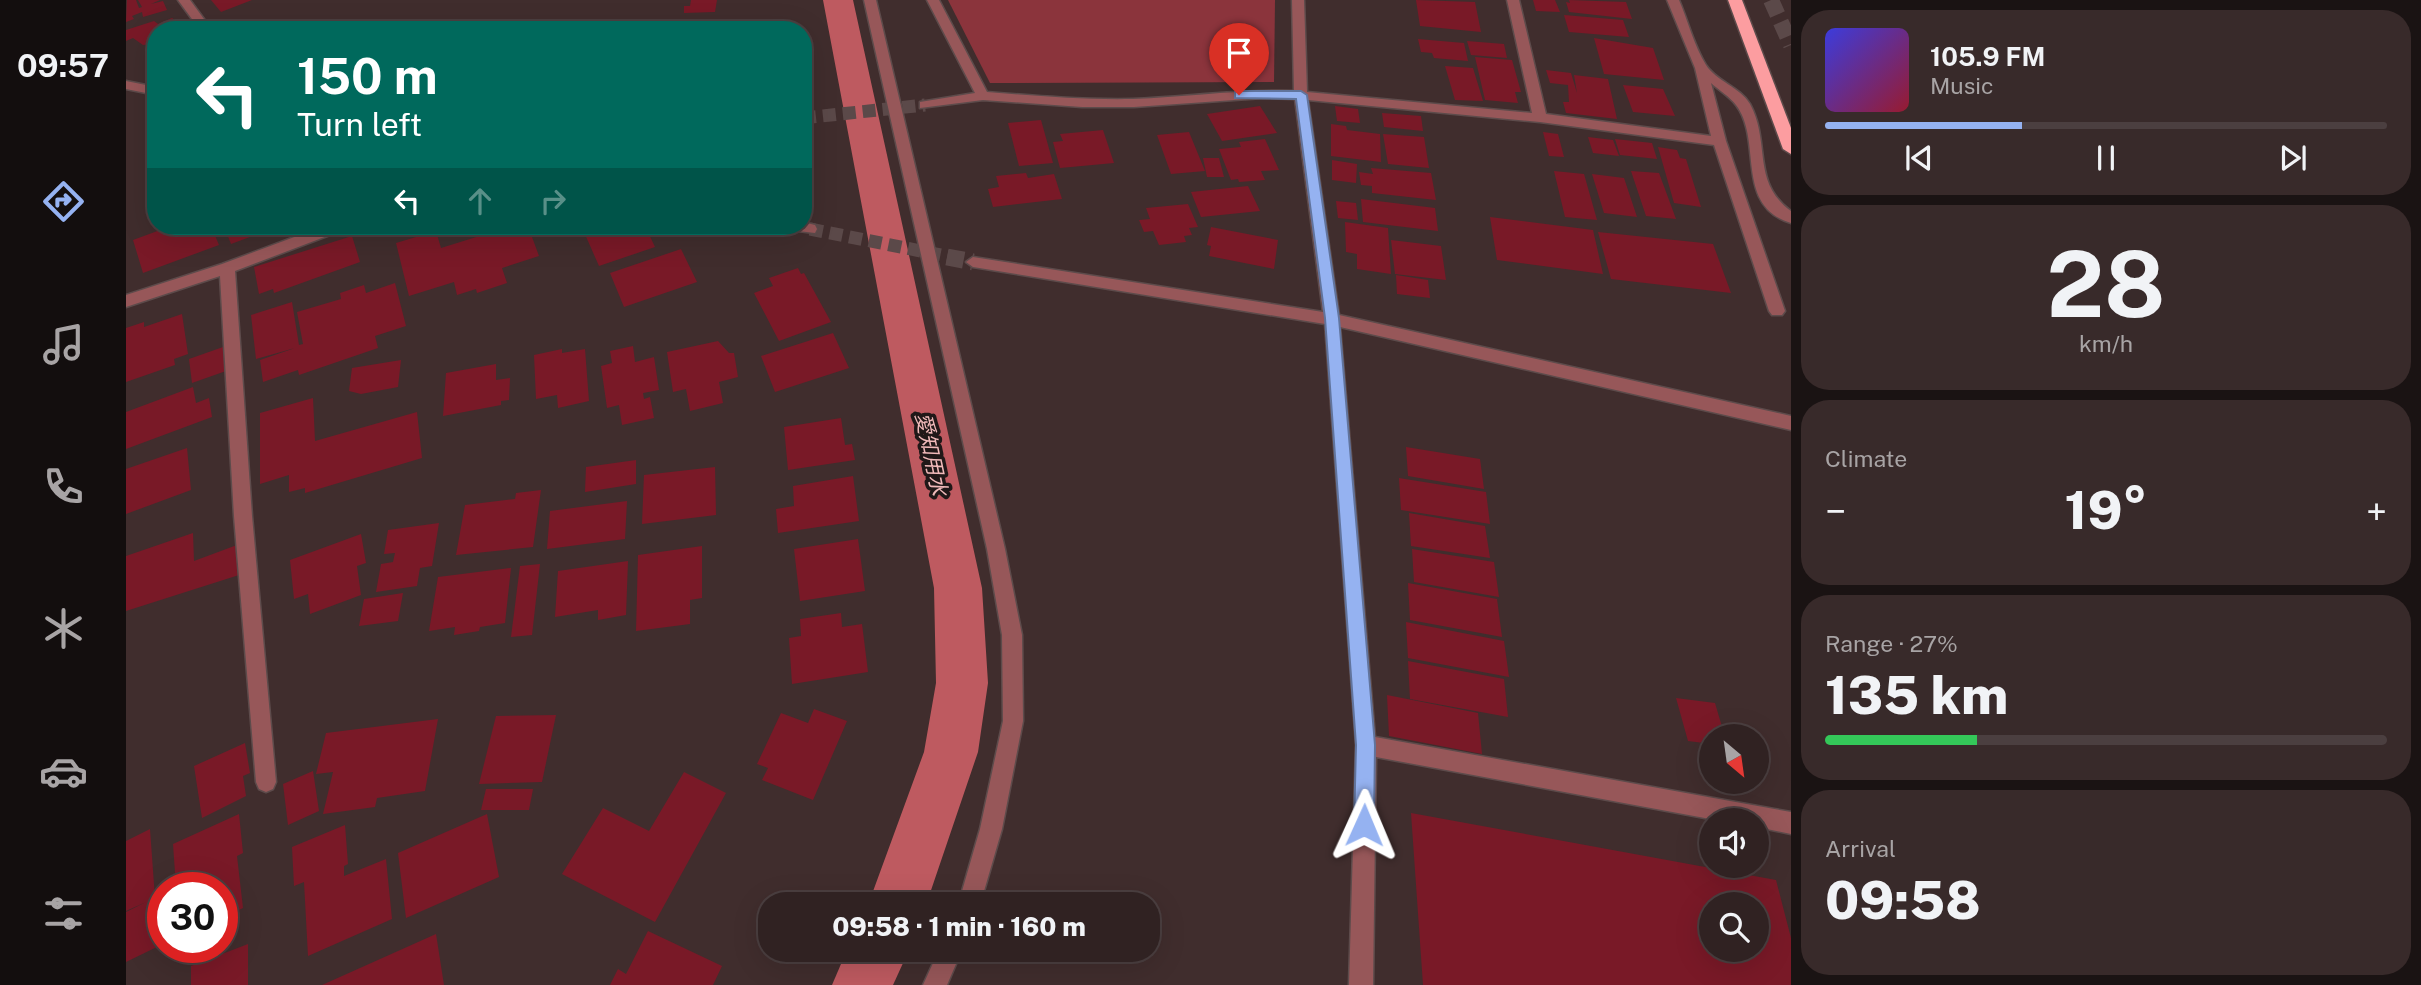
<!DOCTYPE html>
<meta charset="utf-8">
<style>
body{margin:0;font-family:"Public Sans","Noto Sans JP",sans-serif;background:#382a2a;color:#f1f3f6;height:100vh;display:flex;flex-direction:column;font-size:26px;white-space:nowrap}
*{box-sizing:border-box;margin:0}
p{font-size:23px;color:#a8a4a5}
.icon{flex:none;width:38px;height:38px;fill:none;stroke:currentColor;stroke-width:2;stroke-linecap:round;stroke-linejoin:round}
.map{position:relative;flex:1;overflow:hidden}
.drawer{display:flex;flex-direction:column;gap:10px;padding:10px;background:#1a1313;width:630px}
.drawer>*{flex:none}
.guide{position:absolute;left:21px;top:21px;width:665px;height:214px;border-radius:28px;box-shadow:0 7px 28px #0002,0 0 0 2px #4b3f40;background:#00695c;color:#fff;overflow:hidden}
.needle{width:46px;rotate:151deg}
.tools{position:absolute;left:1573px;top:724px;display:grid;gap:14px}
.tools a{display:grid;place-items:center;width:70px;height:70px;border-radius:50%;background:#302222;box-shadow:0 7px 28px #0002,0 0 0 2px #4b3f40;font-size:35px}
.speed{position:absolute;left:21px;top:872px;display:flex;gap:14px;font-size:35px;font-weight:700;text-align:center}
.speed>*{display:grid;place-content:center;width:91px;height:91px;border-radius:50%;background:#302222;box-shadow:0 7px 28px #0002,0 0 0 2px #4b3f40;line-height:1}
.speed .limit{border:10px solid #d22;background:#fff;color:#111}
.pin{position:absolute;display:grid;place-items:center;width:60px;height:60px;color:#fff;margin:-72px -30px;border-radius:50% 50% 50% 0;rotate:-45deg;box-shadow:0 0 7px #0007}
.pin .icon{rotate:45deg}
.me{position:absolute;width:77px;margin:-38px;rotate:1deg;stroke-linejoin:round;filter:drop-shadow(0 0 5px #0008)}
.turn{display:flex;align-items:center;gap:24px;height:147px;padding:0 35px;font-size:32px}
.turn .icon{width:91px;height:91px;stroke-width:2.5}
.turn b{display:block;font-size:49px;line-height:60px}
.lanes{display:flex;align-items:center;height:66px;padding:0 35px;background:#0003;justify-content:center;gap:35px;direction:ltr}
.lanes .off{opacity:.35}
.big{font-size:52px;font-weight:800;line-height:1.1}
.drawer .card{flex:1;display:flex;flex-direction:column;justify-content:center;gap:10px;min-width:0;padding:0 24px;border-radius:28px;background:#382a2a}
.drawer .dial{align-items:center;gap:0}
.dial b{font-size:91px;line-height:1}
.song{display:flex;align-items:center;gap:21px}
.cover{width:84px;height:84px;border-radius:10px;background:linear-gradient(135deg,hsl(240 70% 55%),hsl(350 70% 35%))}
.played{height:7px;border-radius:4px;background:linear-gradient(90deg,#95b2f1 35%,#4b3f40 35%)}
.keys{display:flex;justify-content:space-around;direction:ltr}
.heat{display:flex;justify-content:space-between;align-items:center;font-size:38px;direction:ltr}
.charge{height:10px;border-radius:5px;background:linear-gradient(90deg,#34c759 27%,#4b3f40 0)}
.trip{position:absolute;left:632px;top:892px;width:402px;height:70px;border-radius:28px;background:#302222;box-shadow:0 7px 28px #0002,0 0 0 2px #4b3f40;font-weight:800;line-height:70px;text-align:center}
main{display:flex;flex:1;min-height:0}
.tab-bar{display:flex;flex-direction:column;width:126px;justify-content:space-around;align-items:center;background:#130e0e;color:#a8a4a5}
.tab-bar .icon{width:49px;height:49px}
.tab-bar .selected{color:#95b2f1}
.tab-bar b{font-size:32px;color:#f1f3f6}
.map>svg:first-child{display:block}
</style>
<main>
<nav class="tab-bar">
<b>09:57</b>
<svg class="icon selected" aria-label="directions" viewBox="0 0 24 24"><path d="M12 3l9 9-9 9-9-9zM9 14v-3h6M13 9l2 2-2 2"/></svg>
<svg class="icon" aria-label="music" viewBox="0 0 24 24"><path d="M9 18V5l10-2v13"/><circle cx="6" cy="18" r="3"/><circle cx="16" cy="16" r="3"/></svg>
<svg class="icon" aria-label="phone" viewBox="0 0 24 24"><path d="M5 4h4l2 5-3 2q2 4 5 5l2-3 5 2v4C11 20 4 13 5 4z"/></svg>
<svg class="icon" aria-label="climate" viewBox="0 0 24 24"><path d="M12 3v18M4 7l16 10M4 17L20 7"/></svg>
<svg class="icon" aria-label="car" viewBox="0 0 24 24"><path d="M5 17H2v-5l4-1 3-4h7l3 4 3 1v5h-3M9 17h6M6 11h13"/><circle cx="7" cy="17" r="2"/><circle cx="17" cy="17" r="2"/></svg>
<svg class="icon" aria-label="filters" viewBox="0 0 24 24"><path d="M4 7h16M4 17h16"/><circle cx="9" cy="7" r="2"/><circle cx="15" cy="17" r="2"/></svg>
</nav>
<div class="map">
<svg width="1665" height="985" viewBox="0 0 1665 985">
<rect width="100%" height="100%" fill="#402d2d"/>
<polygon fill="#8b343c" points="822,0 1149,0 1148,82 864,83"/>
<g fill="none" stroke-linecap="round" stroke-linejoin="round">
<g fill="#be5a60" fill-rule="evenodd">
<polygon points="697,0 727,0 856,588 862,683 852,752 800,905 742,905 798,752 810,683 808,588"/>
<polygon points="721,950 783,950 767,985 706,985"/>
</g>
</g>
<g fill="#791927" fill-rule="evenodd">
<polygon points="1,0 10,0 13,8 16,7 12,0 34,0 25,4 37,1 41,10 17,17 16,12 6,16 8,19 0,22"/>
<polygon points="85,0 126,0 95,12"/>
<polygon points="565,0 591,0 589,12 558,13 558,6 564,6"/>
<polygon points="1290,0 1349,2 1355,32 1294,26"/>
<polygon points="1407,0 1429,0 1434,12 1410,11"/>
<polygon points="1443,0 1500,2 1506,19 1443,12 1440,2 1444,3"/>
<polygon points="1438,15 1497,20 1503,37 1443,32"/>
<polygon points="46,18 57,26 54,30 30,30 30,44 17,45 7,38 0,41 0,30 28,21 32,24"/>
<polygon points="187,20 215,29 215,30 174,30"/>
<polygon points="1468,38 1527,48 1538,80 1478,74"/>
<polygon points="1292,39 1338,43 1342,61 1308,58 1306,53 1295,52"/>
<polygon points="1341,41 1378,44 1381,58 1345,55"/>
<polygon points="1349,57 1386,60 1395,92 1389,92 1392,103 1359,100"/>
<polygon points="1319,66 1347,68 1357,101 1329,100"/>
<polygon points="1420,70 1445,73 1451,93 1448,75 1482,79 1491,119 1440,113 1437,102 1443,102 1442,85 1424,83"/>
<polygon points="1497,85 1537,89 1549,116 1507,112"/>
<polygon points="1134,106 1151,133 1096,141 1081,114"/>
<polygon points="1209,106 1232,109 1234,123 1211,121"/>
<polygon points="1256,113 1295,116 1297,131 1258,127"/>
<polygon points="915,120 927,163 893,166 882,123"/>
<polygon points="1205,124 1220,126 1221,130 1254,134 1255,162 1205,156"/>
<polygon points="977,130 988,163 934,168 927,142 937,141 934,134"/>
<polygon points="1063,132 1079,171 1045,174 1031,135"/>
<polygon points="1417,132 1432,134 1438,157 1423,156"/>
<polygon points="1257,134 1298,137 1303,168 1262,164"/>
<polygon points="1462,137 1487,140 1493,156 1467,153"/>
<polygon points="1139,139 1153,170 1135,171 1139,180 1113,182 1112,179 1105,180 1093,149 1115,147 1113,142"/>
<polygon points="1489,139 1526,143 1531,159 1494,155"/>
<polygon points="1532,147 1551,150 1554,158 1560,159 1575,207 1548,203"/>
<polygon points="1077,158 1093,158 1098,177 1081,177"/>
<polygon points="1206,160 1231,164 1230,183 1206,180"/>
<polygon points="1245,168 1305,173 1310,200 1246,193 1246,186 1235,185 1233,172 1247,174"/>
<polygon points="1428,171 1458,174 1471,220 1439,217"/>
<polygon points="1505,171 1533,173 1550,219 1520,216"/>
<polygon points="900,173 902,178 928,174 936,199 867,207 862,189 873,187 870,176"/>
<polygon points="1466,174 1498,178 1511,217 1478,213"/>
<polygon points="1122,186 1134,211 1075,217 1065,192"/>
<polygon points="1235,199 1309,208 1312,231 1237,222"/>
<polygon points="1210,201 1230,203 1232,220 1212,218"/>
<polygon points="1062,204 1072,227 1063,228 1066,235 1058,236 1060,242 1033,245 1027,231 1018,232 1013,220 1024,219 1020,208"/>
<polygon points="1364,217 1467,230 1477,274 1371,260"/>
<polygon points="1219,222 1262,228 1265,274 1231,269 1231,254 1220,252"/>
<polygon points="45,226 58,226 60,232 76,226 85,226 93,245 17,273 7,240"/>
<polygon points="98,226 145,226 146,229 105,244"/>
<polygon points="370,226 402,226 413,256 376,268 381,283 351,293 350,289 331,295 328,282 283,296 270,243 310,231 315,248 360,234 358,229"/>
<polygon points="476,226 519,226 529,247 473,266 458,232"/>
<polygon points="1085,227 1152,240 1148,269 1083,256 1085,246 1081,245"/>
<polygon points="1472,232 1587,244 1605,293 1485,279"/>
<polygon points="226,236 234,262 148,293 147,289 133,294 128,267"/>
<polygon points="1265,240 1315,246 1320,280 1269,274"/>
<polygon points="555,249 571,282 498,307 484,273"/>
<polygon points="672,268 675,274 678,273 705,322 653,341 628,293 647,286 643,278"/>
<polygon points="1270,275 1302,280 1304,298 1271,294"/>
<polygon points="269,283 280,326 249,336 252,348 173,375 172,370 137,382 134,360 169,348 130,359 125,315 166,302 173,345 177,344 171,312 215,299 214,293 238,285 240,293"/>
<polygon points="56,314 62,354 48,359 49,365 0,382 0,328 18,322 18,327"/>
<polygon points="707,333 723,368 649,392 635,356"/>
<polygon points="592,341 603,353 608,353 612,377 593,382 597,403 564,411 560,389 547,392 541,352"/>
<polygon points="507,346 509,362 528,357 533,390 517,393 518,399 524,397 528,418 496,425 493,405 481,408 475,366 486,363 484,351"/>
<polygon points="97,347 100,371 66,383 63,359"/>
<polygon points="436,349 436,353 459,349 463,401 432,408 431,395 410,399 408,355"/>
<polygon points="275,360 272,387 235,394 223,391 226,368"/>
<polygon points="370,364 370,380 384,378 383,400 375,401 375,405 317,416 320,373"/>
<polygon points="67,387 70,403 83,398 86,417 0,449 0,412"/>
<polygon points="187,398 189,441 291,412 296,458 179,493 179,488 163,492 163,475 134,484 134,413"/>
<polygon points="715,418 719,445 726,444 729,460 662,470 658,427"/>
<polygon points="1280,447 1354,459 1358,489 1282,476"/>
<polygon points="61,448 65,490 0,514 0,469"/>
<polygon points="510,460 510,484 459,492 460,467"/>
<polygon points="589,467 590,515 516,524 518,475"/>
<polygon points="727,476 733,521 652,533 650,509 668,506 667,486"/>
<polygon points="1273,478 1360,492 1364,524 1275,510"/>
<polygon points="415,490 407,547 330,555 339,505 389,499 390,493"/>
<polygon points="501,501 499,539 421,549 424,511"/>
<polygon points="1283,513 1359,526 1364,558 1285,546"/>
<polygon points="313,523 306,566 294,568 291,586 250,592 255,564 267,562 269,553 258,554 262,530"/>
<polygon points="67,533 68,561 111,545 113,575 0,611 0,556"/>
<polygon points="235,534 240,563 231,566 235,595 184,614 182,594 168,599 164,560"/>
<polygon points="732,539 739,591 674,601 668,549"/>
<polygon points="576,546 576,598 564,600 564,624 510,631 512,555"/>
<polygon points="1286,549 1368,562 1373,597 1288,582"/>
<polygon points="502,561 500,615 472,620 472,610 429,617 432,571"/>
<polygon points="414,564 406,635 385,637 394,566"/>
<polygon points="385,568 379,623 354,627 353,631 328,635 329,627 303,631 312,577"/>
<polygon points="1282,583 1371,599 1376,637 1284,620"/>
<polygon points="277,593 272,621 233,626 238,599"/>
<polygon points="715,613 716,627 736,624 742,672 666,684 663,638 675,636 674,619"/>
<polygon points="1280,622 1378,641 1383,677 1282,658"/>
<polygon points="1282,661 1378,679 1382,717 1284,699"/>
<polygon points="1261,695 1352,713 1356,754 1263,736"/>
<polygon points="1550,698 1589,703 1599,737 1586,737 1586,744 1562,741"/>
<polygon points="688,709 721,721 687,800 636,780 642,768 631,764 655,713 682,723"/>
<polygon points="430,715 416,782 353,784 370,716"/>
<polygon points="312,719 299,791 251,798 249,807 197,814 207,772 190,774 200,733"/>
<polygon points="119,743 124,773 117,776 120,796 76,818 68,766"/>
<polygon points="187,771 193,811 162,825 157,784"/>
<polygon points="558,772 600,793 529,922 436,874 477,808 523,831"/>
<polygon points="360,789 407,789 403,810 355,810"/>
<path d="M1285 813 1650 880 1665 938V985H1297ZM1586 905H1631V950H1586Z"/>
<polygon points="113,814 117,853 111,856 117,908 96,918 96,887 50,887 47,844"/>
<polygon points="361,814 373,877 280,918 272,853"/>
<polygon points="219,825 222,864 218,866 218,876 260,859 266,919 182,956 178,882 168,886 166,847"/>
<polygon points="24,829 29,898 33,896 37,944 0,962 0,912 20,902 0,911 0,841"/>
<polygon points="522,931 596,966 587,985 484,985 492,969 500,974"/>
<polygon points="310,934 318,985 196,985"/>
<polygon points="122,944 122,985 65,985 65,966"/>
</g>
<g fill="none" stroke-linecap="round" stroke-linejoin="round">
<g stroke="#5b4949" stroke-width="13" stroke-dasharray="13 7" stroke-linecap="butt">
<polyline points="677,118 799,105"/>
<polyline points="684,229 830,258"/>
</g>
<polyline stroke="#5b4949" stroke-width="17" stroke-dasharray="17 8" stroke-linecap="butt" points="821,257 847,262"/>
<polyline stroke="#5b4949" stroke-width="16" stroke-dasharray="16 8" stroke-linecap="butt" points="1645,0 1665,45"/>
<g stroke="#5d4b4b" stroke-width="3">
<g id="minor">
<polygon points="52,0 64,0 86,30 74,30"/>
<polygon points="738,0 750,0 879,549 896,635 897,721 876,829 854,905 832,905 854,829 877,721 876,635 861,549"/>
<path d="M801 0H813L861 92C910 96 958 100 1007 99 1061 97 1114 89 1168 91L1166 0H1178L1181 92 1406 113 1381 0H1393L1420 114 1585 136 1569 68 1541 0H1553C1562 21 1568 46 1580 65 1590 81 1614 87 1624 104 1645 143 1625 182 1665 211V223C1608 206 1637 140 1610 105 1604 97 1593 90 1585 83L1600 141 1659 311 1656 315H1646L1643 311 1588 145 1414 122 1182 100 1213 315 1665 416V430L1214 327 1249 737 1665 812V834L1631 827V821H1595L1250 757 1247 985H1223L1230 745 1199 324 847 267 840 262 847 257 1197 312 1169 99 1137 98 1008 107H956L857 100 794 108V102L849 93Z"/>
<polygon points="0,81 30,87 30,95 0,89"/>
<polygon points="677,222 689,225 691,229 689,233 672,231 665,226 677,226"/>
<polygon points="198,226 219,226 217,230 109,271 126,516 150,782 147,789 140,792 133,789 130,782 108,516 94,276 0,307 0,295 96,264"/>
<polygon points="813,950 836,950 821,985 797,985"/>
</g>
</g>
<g stroke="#5d4b4b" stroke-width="3">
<polygon id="highway" points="1602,0 1616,0 1665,128 1665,154 1657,149"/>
</g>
<use href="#minor" fill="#975759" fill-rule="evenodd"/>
<use href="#highway" fill="#fc9da0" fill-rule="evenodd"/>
</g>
<polygon fill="#95b2f1" stroke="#61749d" stroke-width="2" points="1113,91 1175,91 1181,95 1213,318 1249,745 1248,825 1245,832 1238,835 1231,832 1228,825 1230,745 1199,318 1170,99 1109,98 1109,92"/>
<g text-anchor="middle" stroke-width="7" stroke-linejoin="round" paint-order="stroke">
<g font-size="21" font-style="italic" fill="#f1baba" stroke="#201818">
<text transform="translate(805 454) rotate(78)" y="7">愛知用水</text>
</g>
</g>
</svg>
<div class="tools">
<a><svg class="needle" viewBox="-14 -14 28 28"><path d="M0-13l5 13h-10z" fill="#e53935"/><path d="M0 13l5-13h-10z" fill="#a8a4a5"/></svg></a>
<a><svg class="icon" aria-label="sound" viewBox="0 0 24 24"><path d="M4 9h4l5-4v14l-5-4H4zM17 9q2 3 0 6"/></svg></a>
<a><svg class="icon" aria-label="search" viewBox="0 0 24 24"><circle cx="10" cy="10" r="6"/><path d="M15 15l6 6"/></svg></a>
</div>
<div class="speed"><div class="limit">30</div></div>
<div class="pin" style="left:1113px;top:95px;background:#d93025"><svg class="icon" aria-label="arrive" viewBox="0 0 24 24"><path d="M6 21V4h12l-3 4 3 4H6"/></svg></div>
<svg class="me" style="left:1238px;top:825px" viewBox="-20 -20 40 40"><path d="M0-17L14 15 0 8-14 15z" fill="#95b2f1" stroke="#fff" stroke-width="4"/></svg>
<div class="trip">09:58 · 1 min · 160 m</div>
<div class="guide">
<div class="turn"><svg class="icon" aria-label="left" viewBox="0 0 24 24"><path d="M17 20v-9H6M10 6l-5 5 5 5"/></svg><div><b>150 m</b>Turn left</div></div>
<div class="lanes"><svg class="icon" aria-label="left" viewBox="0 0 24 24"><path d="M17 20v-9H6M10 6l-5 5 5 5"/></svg><svg class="icon off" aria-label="ahead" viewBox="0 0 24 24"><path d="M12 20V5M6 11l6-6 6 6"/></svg><svg class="icon off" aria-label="right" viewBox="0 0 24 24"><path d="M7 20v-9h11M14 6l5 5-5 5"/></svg></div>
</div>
</div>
<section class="drawer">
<div class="card">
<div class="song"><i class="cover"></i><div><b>105.9 FM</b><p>Music</p></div></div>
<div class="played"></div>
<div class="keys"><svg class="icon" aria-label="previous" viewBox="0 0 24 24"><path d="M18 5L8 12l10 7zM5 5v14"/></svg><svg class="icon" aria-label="pause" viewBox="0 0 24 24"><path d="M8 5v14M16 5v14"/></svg><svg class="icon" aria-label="next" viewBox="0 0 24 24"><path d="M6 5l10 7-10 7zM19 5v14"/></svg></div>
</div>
<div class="card dial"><b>28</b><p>km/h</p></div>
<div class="card"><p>Climate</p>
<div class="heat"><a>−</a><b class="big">19°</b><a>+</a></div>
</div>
<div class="card"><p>Range · 27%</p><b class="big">135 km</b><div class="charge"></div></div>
<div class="card"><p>Arrival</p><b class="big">09:58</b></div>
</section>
</main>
